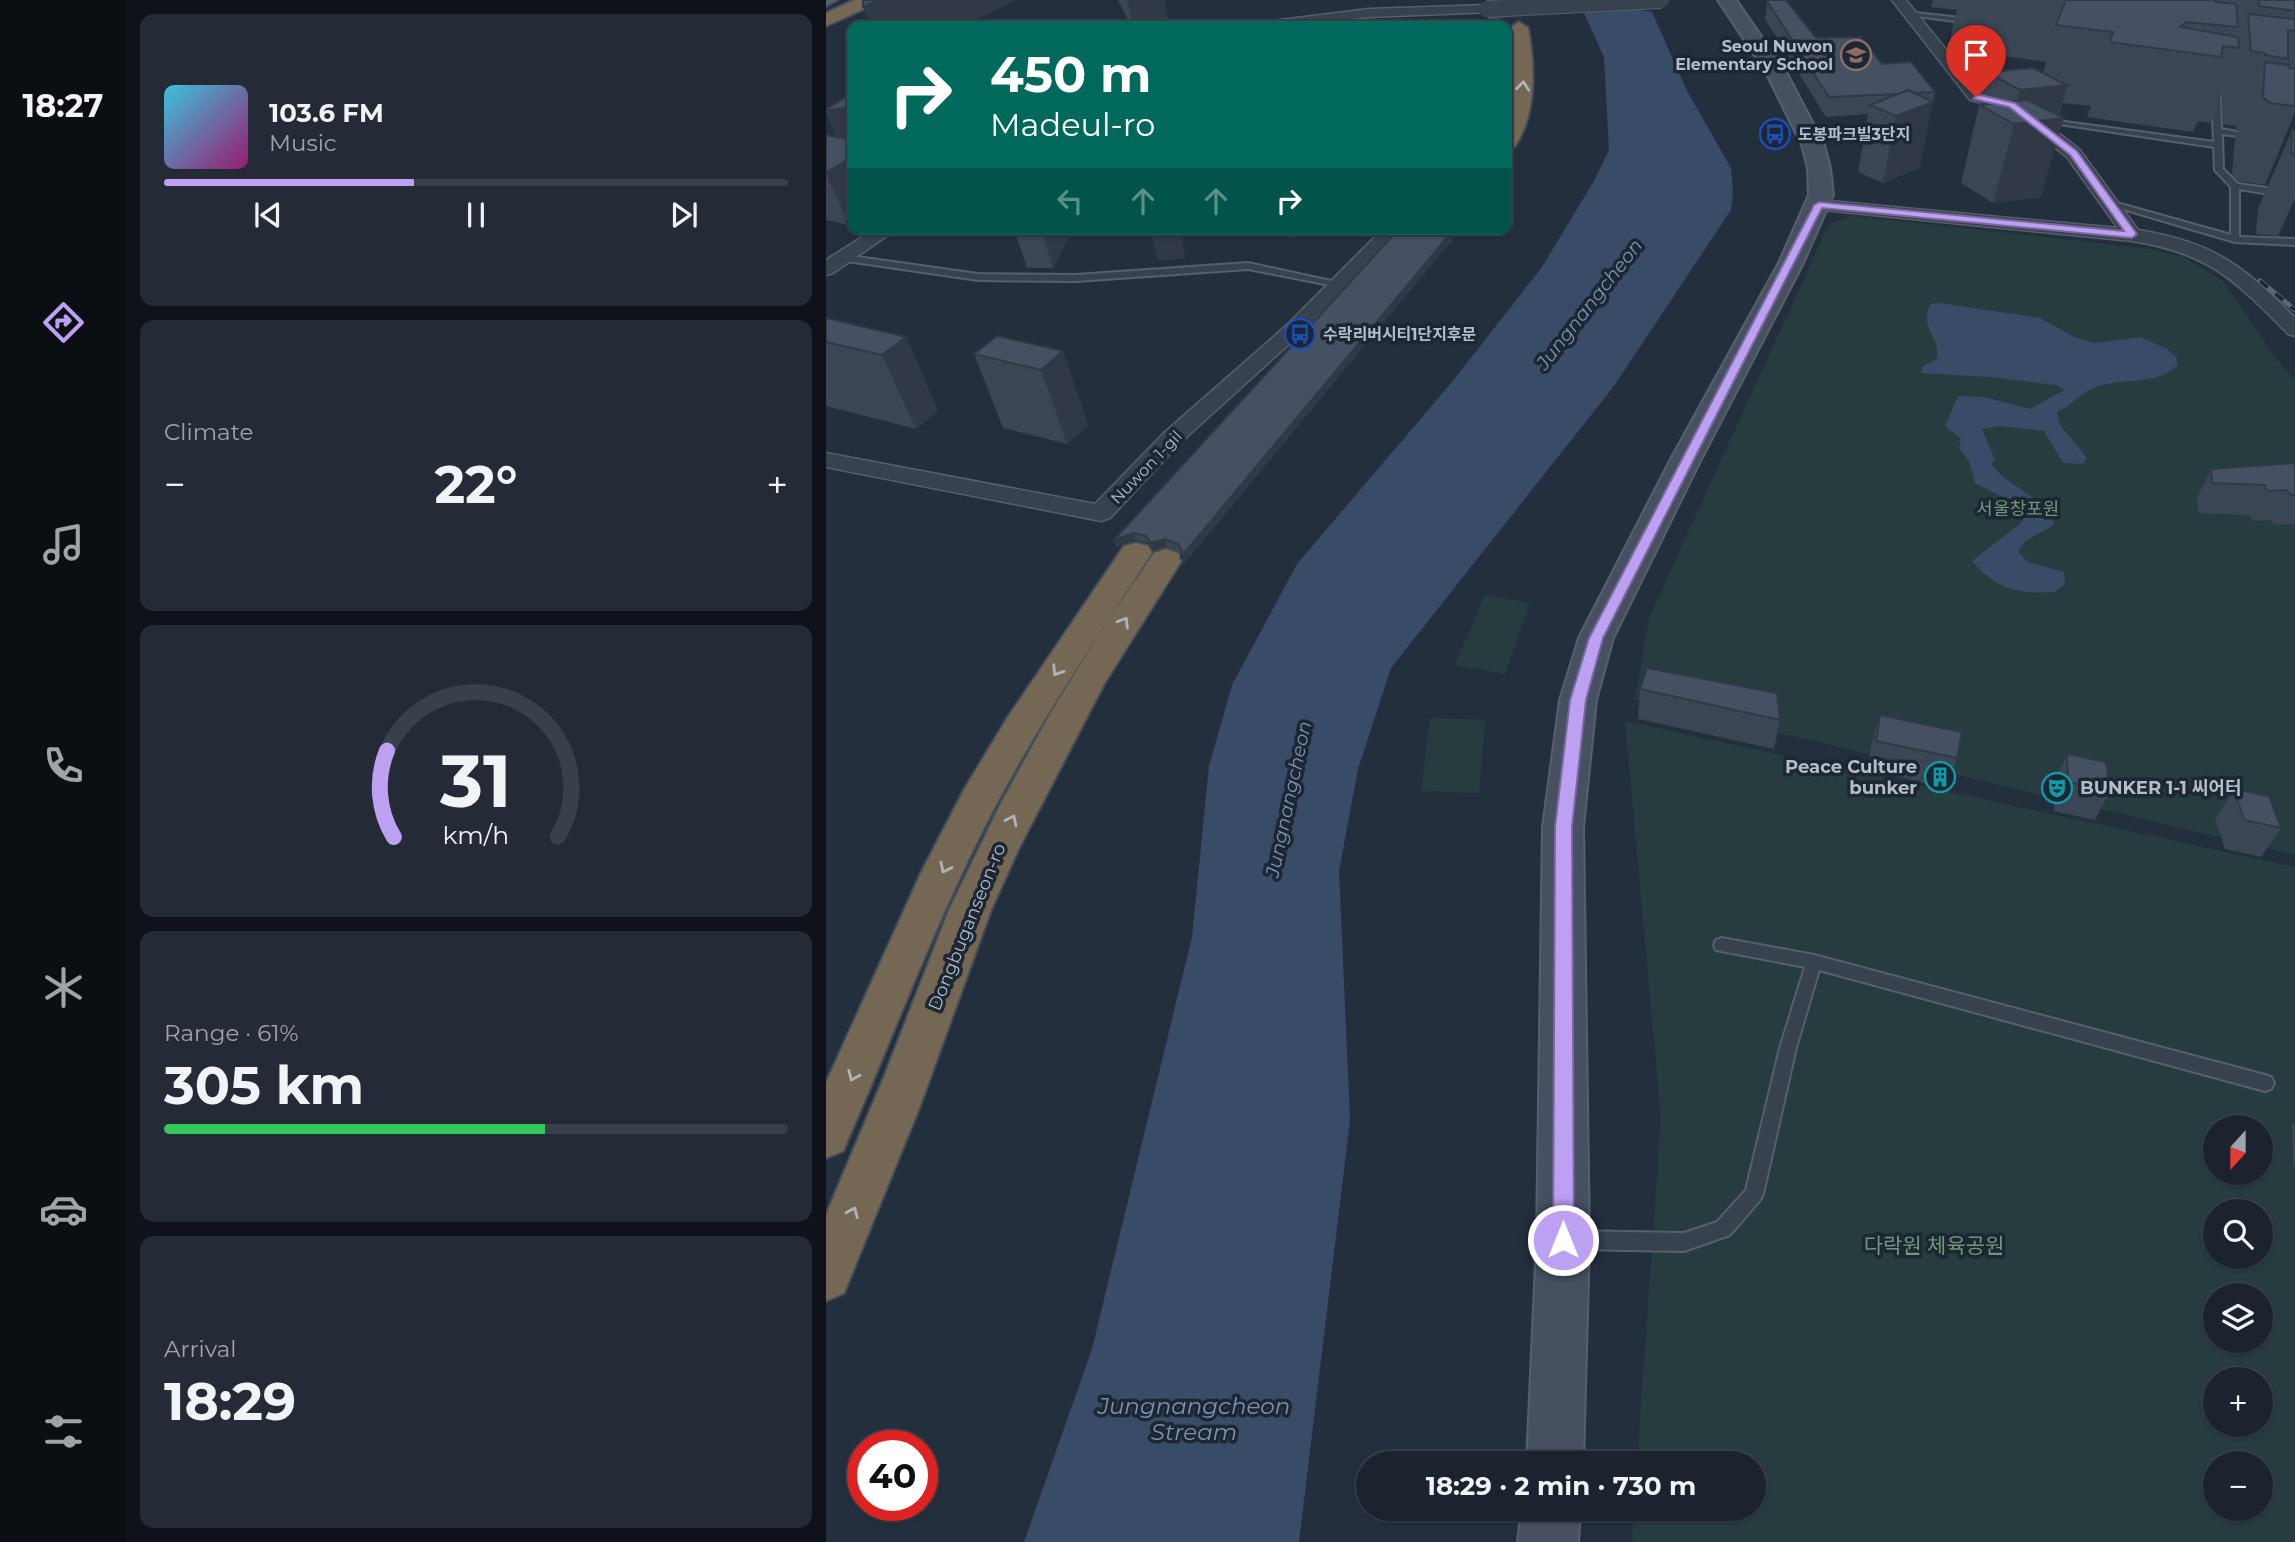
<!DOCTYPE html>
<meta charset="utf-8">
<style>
body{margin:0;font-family:Montserrat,"Noto Sans KR",sans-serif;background:#242b36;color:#f1f3f6;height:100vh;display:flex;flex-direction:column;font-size:26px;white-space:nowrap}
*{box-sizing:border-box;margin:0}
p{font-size:23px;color:#a0a4aa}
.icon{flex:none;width:38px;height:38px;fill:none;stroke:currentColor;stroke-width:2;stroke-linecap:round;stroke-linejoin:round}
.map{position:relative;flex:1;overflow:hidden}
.drawer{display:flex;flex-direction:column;gap:14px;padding:14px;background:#0f1319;width:700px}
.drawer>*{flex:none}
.hud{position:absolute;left:21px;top:21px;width:665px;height:214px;border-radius:14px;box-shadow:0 2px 5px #0004,0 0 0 2px #39404a;background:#00695c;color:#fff;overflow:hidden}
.needle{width:46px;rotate:201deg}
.controls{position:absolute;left:1377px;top:1115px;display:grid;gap:14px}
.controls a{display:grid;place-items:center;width:70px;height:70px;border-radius:50%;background:#1b232e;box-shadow:0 2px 5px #0004,0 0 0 2px #39404a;font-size:35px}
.speed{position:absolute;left:21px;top:1430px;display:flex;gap:14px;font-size:35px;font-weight:700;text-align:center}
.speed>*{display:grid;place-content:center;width:91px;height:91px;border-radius:50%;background:#1b232e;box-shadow:0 2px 5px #0004,0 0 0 2px #39404a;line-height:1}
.speed .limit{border:10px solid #d22;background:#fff;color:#111}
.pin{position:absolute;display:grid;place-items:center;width:60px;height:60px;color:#fff;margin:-72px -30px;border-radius:50% 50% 50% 0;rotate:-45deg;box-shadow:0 0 7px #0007}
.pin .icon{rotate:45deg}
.me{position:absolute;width:77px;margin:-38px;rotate:0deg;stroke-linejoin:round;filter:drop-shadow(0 0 5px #0008)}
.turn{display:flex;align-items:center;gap:24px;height:147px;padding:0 28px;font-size:32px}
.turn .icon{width:91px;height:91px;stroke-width:2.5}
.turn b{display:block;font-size:49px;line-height:60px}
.lanes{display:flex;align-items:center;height:66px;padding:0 28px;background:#0003;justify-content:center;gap:35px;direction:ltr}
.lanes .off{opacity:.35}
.big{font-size:52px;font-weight:700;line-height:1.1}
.drawer .widget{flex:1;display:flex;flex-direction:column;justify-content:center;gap:10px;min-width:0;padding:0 24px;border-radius:14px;background:#242b36}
.drawer .dial{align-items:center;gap:0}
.dial svg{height:182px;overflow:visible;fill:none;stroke:#39404a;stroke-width:7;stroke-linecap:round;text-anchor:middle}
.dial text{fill:#f1f3f6;stroke:none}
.song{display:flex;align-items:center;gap:21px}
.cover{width:84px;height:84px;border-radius:10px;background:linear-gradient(135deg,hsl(190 70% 55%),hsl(320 70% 35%))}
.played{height:7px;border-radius:4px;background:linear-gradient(90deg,#bca0f2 40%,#39404a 40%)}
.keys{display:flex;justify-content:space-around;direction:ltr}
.heat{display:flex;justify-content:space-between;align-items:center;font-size:38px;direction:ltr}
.charge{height:10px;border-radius:5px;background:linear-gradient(90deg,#34c759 61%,#39404a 0)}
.trip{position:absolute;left:530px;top:1451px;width:410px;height:70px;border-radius:35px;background:#1b232e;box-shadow:0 2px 5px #0004,0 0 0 2px #39404a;font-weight:700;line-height:70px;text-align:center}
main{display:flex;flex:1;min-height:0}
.tabs{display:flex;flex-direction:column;width:126px;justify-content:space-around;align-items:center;background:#0b0e12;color:#a0a4aa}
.tabs .icon{width:49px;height:49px}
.tabs .current{color:#bca0f2}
.tabs b{font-size:32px;color:#f1f3f6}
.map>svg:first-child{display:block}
</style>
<main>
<nav class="tabs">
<b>18:27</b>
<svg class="icon current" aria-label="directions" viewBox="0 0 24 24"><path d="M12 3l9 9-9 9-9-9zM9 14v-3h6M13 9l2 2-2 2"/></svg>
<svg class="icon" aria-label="music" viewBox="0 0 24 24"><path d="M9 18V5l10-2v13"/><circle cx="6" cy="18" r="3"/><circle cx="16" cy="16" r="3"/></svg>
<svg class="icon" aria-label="phone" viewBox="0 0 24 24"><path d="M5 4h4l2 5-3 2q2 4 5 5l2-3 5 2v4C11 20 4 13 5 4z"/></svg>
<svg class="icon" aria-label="climate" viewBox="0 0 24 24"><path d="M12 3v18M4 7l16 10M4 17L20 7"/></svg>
<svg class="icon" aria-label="car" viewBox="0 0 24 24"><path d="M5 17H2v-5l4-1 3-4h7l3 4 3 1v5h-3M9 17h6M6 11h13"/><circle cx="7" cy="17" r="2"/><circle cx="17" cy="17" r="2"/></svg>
<svg class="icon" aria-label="filters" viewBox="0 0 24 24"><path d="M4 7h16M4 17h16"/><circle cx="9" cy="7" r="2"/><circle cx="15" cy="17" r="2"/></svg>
</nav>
<section class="drawer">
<div class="widget">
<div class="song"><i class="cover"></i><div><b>103.6 FM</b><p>Music</p></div></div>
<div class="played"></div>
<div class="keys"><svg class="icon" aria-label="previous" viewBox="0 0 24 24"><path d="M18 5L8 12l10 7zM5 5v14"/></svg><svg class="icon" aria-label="pause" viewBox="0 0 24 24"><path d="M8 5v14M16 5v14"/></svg><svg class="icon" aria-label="next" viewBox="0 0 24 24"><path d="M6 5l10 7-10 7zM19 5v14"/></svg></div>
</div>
<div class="widget"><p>Climate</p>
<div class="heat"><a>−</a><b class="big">22°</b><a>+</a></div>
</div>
<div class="widget dial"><svg viewBox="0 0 100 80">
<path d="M14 69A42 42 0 1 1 86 69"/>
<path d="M14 69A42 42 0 0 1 11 31" stroke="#bca0f2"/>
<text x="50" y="56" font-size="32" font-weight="700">31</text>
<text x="50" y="72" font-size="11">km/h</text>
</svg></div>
<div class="widget"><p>Range · 61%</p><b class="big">305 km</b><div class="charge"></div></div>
<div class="widget"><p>Arrival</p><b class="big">18:29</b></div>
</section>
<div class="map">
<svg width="1469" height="1542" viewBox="0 0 1469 1542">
<rect width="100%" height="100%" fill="#242f3e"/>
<g fill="#263c3f" fill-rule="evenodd">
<polygon points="620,18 625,26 519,24"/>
<polygon points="1026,216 1318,248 1358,257 1397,281 1452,361 1469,380 1469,855 809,699 823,618 1003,224"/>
<polygon points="659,595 704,603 679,674 629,665"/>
<polygon points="604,718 659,720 653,793 595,791"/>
<path d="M799 721 1469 867V1542H806L808 1509 928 1508V1463H811L835 1118ZM1390 1127H1435V1172H1390ZM1390 1211H1435V1256H1390ZM1390 1295H1435V1340H1390ZM1390 1379H1435V1424H1390ZM1390 1463H1435V1508H1390Z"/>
</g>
<g fill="#394c67">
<polygon points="752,0 826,12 860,89 905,168 907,192 905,210 788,386 565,668 532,769 513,871 524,1120 473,1542 198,1542 266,1349 366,937 383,766 406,685 471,564 626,382 716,267 768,181 783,150 778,57"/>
<path d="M1113 303 1214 318 1248 337 1269 343 1315 337 1341 349 1350 357 1352 365C1327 388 1296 376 1268 388 1254 393 1245 406 1231 412L1234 425 1261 458 1257 464 1237 463 1218 431 1175 426 1156 429 1169 460 1165 464 1176 476 1207 498 1229 523C1217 535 1199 535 1192 552L1202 562 1238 572 1239 584 1229 592C1191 594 1171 590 1146 561L1194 524 1199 517V508L1149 483 1143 461 1133 448 1135 439 1119 426 1132 396 1158 397 1204 409 1238 390 1230 385 1163 377 1095 373 1097 366 1111 359C1114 335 1093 329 1104 304Z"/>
</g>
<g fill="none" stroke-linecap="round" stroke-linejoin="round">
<polyline stroke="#3a4453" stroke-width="20" stroke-dasharray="20 10" stroke-linecap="butt" points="667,0 675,26"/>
<g stroke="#565f6c" stroke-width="4">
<g id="lane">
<polygon points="1081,12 1144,19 1147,21 1144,23 1083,15"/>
<polygon points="1390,88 1394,90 1395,129 1433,136 1429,138 1396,134 1397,169 1412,184 1469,192 1469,198 1413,189 1413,237 1469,239 1469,245 1409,242 1280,204 1284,201 1405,235 1405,187 1389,170 1388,147 1213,121 1217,119 1388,142 1386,90"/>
<polygon points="17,255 152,274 250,275 422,263 519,284 514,287 422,269 250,281 152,280 14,260 12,258"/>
<polygon points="896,938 988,955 1439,1075 1445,1077 1448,1083 1445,1089 1439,1091 993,970 970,1048 937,1194 934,1200 904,1235 858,1251 746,1249 739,1247 737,1240 739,1233 746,1231 858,1233 891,1222 920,1190 954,1048 979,967 890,950 888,945 890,940"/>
</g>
</g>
<g stroke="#565f6c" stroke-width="3">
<g id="street">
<path d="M1066 0H1080L1155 93 1192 102 1253 149 1312 230C1387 242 1417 265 1469 318V336L1462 334C1409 280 1383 253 1306 241L987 209 984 205 993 200 1292 228 1241 157 1181 109 1144 100Z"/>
<polygon points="661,5 666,6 666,12 543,17 471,26 431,26 438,22 543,9"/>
<polygon points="49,229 71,229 7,273 0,275 0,260"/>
<polygon points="557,229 577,229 474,334 354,443 284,518 275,521 0,467 0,453 269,504 338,433 460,326"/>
</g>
</g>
<g stroke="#565f6c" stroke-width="4">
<g id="secondary">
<polygon points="892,0 910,0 961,74 998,145 1004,168 1007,195 977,263 874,461 787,638 770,700 757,827 763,1240 757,1463 701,1463 711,1240 717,827 734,700 753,638 844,461 953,263 983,195 982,168 976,145 941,74"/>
<polygon points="696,1508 754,1508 752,1542 692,1542"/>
</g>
</g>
<g stroke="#414a57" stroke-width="4">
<polygon id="primary" points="0,0 11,0 0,6"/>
</g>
<g stroke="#434c59" stroke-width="4">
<g id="highway">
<polygon points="28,0 52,0 49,4 0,26 0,13"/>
<path d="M693 22 702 28C709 65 711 113 689 146L681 148C679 106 690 70 684 28Z"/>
<path d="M310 543 322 546 326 553C273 635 218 715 172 801 112 914 68 1035 17 1151L0 1158V1083L95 873 139 788 182 717 298 546Z"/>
<polygon points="340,549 352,553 356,560 278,684 193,848 165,910 94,1106 18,1293 0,1301 0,1215 58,1077 123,910 174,805 225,712 275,631 328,553"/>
</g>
</g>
<use href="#lane" fill="#38414e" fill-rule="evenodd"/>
<use href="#street" fill="#38414e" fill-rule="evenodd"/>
<use href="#secondary" fill="#465061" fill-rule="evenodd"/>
<use href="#primary" fill="#56606e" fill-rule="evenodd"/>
<use href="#highway" fill="#746855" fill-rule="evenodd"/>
<g stroke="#5a6575" stroke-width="5">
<polyline id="rail" points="1434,281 1469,310"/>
</g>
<use href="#rail" stroke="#1d2633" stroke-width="3.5" stroke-dasharray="10" stroke-linecap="butt"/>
<g stroke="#565f6c" stroke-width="18" stroke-linecap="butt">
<polyline id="street-bridge" points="661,9 835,0"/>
</g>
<use href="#street-bridge" stroke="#38414e" stroke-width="16"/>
</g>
<g fill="#3b4654">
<polygon points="292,0 338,0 343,26 305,26"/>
<polygon points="1107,0 1469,0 1469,112 1439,185 1412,181 1406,175 1409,138 1413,129 1410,129 1410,126 1397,124 1396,93 1385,123 1372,121 1367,132 1261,117 1265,106 1236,103 1215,197 1167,203 1135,183 1161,72 1217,73 1220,62 1122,48 1131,10 1105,7"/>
<polygon points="941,1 990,38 1056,64 1109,92 1093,168 1057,183 1032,172 1042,114 1000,117 939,19"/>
<polygon points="26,94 26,223 23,225 0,220 0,135 10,137 0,112 0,109"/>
<polygon points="1469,129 1469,198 1452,236 1430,234 1432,209 1466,130"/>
<polygon points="188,229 247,229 227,268 201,268"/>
<polygon points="458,229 490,229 490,232 467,238"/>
<polygon points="573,229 635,229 357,565 354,552 341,547 328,550 323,543 309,540 290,548 288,540"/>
<polygon points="0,318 80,337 112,411 90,429 0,406"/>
<polygon points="237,351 262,425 241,444 177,428 148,354"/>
<polygon points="1469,463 1469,524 1449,525 1444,520 1426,521 1423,515 1372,513 1371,498 1385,469"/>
<polygon points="814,689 954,720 948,749 812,719"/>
<polygon points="1054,715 1131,758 1120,788 1042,770 1045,745"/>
<polygon points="1241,754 1284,791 1269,820 1228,811 1228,784"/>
<polygon points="1408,789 1455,828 1435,857 1399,849 1389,819"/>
<polygon points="1469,1122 1469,1166 1467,1166 1466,1125"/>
</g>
<g fill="#303945">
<polygon points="53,0 190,0 138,26 44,26 37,7"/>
<polygon points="301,0 338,0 343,26 307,26"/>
<polygon points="1241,85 1231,119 1238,118 1215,197 1167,203 1188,124 1185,122 1194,90"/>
<polygon points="1107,102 1093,168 1057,183 1070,116"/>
<polygon points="26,107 26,223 23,225 0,173 20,161 0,112 0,110"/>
<polygon points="215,229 247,229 227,268"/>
<polygon points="324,229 355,229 359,258 332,261"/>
<polygon points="465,229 490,229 490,232 467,238"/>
<polygon points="628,229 635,229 357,565 355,557"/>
<polygon points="80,337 112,411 90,429 56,355"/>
<polygon points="237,351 262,425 241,444 215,370"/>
<polygon points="307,533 309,540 290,548 288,540"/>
<polygon points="339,539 341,547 328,550 325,543"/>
</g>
<g fill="#455162" stroke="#303945" stroke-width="2">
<polygon points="37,0 53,0 37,7"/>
<polygon points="943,0 960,0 990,38 1035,37 1056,64 1085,62 1109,92 1088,93 1082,90 1072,94 1003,97 941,1"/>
<polygon points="1240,0 1390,0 1389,2 1410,4 1412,27 1360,22 1354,27 1412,37 1413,48 1397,46 1395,57 1284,42 1287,32 1230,25"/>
<polygon points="1433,0 1469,0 1469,11 1433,6"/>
<polygon points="1422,14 1469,19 1469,31 1462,30 1462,59 1439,55 1439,53 1425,51"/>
<polygon points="1439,62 1463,65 1463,68 1469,69 1469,106 1444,103 1437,97"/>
<polygon points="1207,68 1241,85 1194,90 1161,72"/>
<polygon points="1082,90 1107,102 1070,116 1044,105"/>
<polygon points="26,94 26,107 0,110 0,109"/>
<polygon points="1201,100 1238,118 1188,124 1154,105"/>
<polygon points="1469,129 1469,154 1465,153 1466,130"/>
<polygon points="0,135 26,140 26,157 0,173"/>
<polygon points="573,229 628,229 355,557 356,551 352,544 339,539 325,543 320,536 307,533 288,540"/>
<polygon points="0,318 80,337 56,355 0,342"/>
<polygon points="171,336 237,351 215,370 148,354"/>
<polygon points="1469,463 1469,495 1465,495 1460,490 1441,491 1439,485 1386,483 1385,469"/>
<polygon points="821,668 951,693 954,720 814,689"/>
<polygon points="1054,715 1136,732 1131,758 1050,741"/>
<polygon points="1241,754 1280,762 1284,791 1242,782"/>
<polygon points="1408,789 1443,796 1455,828 1418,820"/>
</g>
<defs><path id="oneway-chevron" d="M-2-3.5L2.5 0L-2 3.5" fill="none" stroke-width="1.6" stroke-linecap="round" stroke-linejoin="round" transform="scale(1.75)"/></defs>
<g stroke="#aeb4bd">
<use href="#oneway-chevron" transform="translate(697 86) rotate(-84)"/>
<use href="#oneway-chevron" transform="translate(298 622) rotate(-58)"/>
<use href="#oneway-chevron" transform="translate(231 671) rotate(123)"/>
<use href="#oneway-chevron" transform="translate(186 820) rotate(-64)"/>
<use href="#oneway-chevron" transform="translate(119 868) rotate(115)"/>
<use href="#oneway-chevron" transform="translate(27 1076) rotate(114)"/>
<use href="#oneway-chevron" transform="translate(27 1212) rotate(-67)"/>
</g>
<polygon fill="#bca0f2" stroke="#7a689d" stroke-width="2" points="1150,94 1189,103 1251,151 1311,234 1306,238 996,208 777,638 760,700 746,827 748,1240 745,1248 737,1251 730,1248 727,1240 729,827 744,700 763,638 988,205 993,202 1298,231 1244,155 1183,107 1147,99"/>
<defs>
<g id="school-ring" transform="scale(1.575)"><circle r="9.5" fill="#1d2633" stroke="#8d6e63" stroke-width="1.5"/><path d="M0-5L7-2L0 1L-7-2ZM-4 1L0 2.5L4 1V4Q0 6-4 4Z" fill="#8d6e63"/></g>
<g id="bus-ring" transform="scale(1.575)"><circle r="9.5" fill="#1d2633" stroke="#1a4fb4" stroke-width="1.5"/><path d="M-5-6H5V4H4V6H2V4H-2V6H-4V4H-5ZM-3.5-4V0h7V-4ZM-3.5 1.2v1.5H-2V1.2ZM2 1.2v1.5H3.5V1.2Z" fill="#1a4fb4"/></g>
<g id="building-ring" transform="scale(1.575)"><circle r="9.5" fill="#1d2633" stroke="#0f9aa8" stroke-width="1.5"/><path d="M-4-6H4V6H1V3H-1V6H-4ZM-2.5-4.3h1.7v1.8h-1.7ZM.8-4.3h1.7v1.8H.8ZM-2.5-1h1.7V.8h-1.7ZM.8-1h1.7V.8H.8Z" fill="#0f9aa8"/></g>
<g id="theatre-ring" transform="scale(1.575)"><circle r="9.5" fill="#1d2633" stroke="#0f9aa8" stroke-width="1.5"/><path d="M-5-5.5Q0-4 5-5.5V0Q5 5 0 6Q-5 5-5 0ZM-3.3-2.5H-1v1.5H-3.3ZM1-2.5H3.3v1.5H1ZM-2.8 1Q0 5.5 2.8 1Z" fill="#0f9aa8"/></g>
</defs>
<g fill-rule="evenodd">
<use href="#school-ring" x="1030" y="55"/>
<use href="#bus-ring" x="949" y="134"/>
<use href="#bus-ring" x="474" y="334"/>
<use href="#building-ring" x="1114" y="777"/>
<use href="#theatre-ring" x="1231" y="788"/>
</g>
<g text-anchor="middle" stroke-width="7" stroke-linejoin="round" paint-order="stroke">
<g font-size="16" font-weight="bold" fill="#b4bcc9" stroke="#1d2633" text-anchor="start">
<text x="1007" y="52" text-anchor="end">Seoul Nuwon<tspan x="1007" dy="18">Elementary School</tspan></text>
<text x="972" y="140">도봉파크빌3단지</text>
<text x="497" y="340">수락리버시티1단지후문</text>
</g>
<g font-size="16" fill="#b4bcc9" stroke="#1d2633">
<text transform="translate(320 467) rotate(-46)" y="6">Nuwon 1-gil</text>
</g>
<g font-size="18" fill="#6b9a76" stroke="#1d2633">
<text x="1192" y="515">서울창포원</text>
</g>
<g font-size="18" font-weight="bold" fill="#b4bcc9" stroke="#1d2633" text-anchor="end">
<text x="1091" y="773">Peace Culture<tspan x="1091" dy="21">bunker</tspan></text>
<text x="1254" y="794" text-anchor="start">BUNKER 1-1 씨어터</text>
</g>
<g font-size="18" fill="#b4bcc9" stroke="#1d2633">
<text transform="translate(141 927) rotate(-68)" y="6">Dongbuganseon-ro</text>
</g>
<g font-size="19" font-style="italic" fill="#7c92b1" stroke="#1d2633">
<text transform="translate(763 304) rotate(-52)" y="7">Jungnangcheon</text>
<text transform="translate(462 799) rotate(-78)" y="7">Jungnangcheon</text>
</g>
<g font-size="21" fill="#6b9a76" stroke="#1d2633">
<text x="1108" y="1253">다락원 체육공원</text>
</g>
<g font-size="23" font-style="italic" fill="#7c92b1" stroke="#1d2633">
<text x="368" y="1414">Jungnangcheon<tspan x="368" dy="26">Stream</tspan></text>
</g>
</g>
</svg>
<div class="controls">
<a><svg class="needle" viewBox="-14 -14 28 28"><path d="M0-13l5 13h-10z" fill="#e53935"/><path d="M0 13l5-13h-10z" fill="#a0a4aa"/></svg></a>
<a><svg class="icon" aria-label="search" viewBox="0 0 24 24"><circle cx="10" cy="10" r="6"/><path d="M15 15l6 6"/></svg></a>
<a><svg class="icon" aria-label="layers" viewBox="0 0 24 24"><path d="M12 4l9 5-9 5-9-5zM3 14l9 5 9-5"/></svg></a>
<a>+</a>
<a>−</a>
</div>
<div class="speed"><div class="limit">40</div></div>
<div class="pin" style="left:1150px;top:97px;background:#d93025"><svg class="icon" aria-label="arrive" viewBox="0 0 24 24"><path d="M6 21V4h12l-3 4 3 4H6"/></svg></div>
<svg class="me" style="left:737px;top:1240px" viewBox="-20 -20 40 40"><circle r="17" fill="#bca0f2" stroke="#fff" stroke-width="3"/><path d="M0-11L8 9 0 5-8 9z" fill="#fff"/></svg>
<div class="trip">18:29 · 2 min · 730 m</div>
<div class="hud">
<div class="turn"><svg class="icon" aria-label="right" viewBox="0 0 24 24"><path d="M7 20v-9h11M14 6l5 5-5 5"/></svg><div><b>450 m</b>Madeul-ro</div></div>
<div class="lanes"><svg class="icon off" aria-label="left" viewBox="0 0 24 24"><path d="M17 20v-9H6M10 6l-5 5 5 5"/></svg><svg class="icon off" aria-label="ahead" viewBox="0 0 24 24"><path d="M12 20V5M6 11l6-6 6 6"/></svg><svg class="icon off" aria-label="ahead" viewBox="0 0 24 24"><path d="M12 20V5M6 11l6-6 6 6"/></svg><svg class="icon" aria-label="right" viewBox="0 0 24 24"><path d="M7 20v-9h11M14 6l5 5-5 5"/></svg></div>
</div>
</div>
</main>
